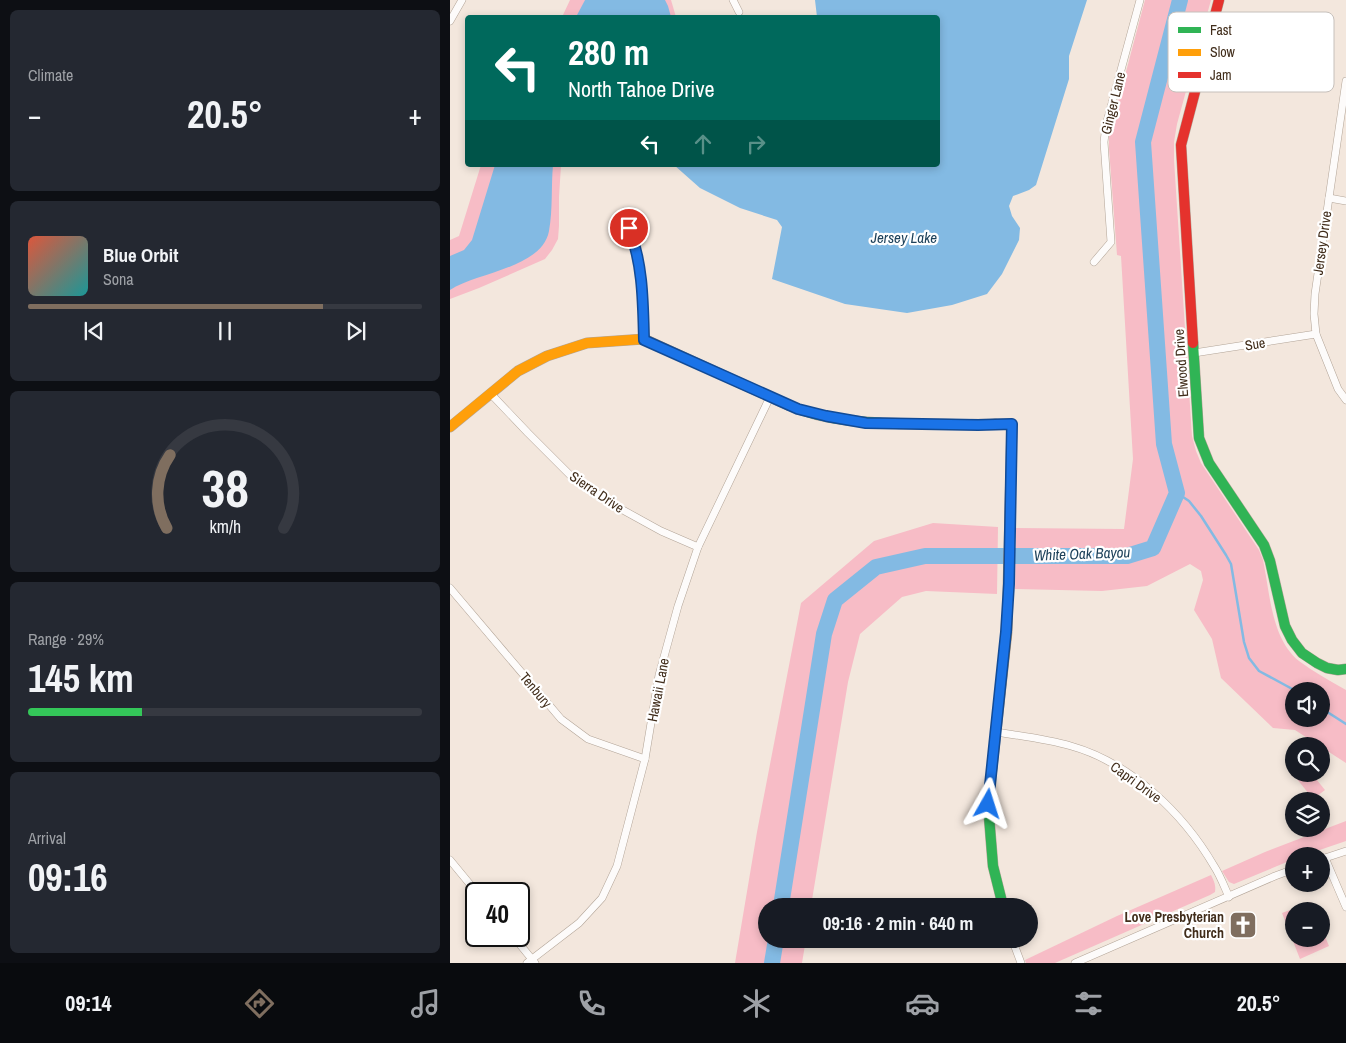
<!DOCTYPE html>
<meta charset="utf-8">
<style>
body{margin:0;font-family:"Archivo Narrow",sans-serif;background:#242831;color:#f1f3f6;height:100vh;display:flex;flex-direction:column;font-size:19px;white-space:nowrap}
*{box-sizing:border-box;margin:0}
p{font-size:16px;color:#9ea1a6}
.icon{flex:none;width:28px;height:28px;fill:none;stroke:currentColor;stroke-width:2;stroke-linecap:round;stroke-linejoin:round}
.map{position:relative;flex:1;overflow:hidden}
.sheet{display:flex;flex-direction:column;gap:10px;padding:10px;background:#0d0f14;width:450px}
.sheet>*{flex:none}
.top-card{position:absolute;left:15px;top:15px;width:475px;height:152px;border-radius:5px;box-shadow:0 2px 8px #0003;background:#00695c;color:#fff;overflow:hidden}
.fabs{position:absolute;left:835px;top:682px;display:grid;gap:10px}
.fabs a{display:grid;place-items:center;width:45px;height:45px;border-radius:50%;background:#171b24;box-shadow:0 2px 8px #0003;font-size:25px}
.speed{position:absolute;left:15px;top:882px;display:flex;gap:10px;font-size:25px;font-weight:700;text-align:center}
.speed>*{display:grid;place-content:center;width:65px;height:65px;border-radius:50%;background:#171b24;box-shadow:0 2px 8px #0003;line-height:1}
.speed .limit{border:2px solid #111;border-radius:8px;background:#fff;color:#111}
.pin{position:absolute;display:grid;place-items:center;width:42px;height:42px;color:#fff;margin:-21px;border:2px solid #fff;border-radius:50%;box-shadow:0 1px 5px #0007}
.me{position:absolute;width:55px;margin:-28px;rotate:6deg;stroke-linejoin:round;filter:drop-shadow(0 0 4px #0008)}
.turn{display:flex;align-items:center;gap:18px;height:105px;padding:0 20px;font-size:22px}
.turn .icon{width:65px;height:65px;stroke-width:2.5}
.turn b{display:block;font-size:35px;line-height:42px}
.lanes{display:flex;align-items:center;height:48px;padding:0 20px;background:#0003;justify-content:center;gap:25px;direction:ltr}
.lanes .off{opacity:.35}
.big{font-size:38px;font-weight:700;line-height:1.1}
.sheet .tile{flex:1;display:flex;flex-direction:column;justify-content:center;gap:8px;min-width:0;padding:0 18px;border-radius:8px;background:#242831}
.sheet .dial{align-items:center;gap:0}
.dial svg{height:130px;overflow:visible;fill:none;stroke:#363941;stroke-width:7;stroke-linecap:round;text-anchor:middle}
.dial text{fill:#f1f3f6;stroke:none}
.song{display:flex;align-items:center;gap:15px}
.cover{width:60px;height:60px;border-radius:8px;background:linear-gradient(135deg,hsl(10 70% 55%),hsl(180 70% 35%))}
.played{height:5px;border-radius:2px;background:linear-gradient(90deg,#7f6e5f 75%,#363941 75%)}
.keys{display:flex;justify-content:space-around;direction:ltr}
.heat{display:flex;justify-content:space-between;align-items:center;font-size:28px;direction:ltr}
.charge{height:8px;border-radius:4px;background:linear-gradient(90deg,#34c759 29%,#363941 0)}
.trip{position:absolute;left:308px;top:898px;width:280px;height:50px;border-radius:25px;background:#171b24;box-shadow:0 2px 8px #0003;font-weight:700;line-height:50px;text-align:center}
.tab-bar{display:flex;height:80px;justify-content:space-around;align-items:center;background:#090b0e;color:#9ea1a6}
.tab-bar .icon{width:35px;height:35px}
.tab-bar .current{color:#7f6e5f}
.tab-bar b{font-size:22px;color:#f1f3f6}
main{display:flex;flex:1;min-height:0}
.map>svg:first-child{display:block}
</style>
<main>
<section class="sheet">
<div class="tile"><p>Climate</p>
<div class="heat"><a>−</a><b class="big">20.5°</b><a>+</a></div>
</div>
<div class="tile">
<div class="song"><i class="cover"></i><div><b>Blue Orbit</b><p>Sona</p></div></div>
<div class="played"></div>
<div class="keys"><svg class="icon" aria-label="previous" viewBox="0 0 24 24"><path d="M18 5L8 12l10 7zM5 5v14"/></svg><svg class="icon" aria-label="pause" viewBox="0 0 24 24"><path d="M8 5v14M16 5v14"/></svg><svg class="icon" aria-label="next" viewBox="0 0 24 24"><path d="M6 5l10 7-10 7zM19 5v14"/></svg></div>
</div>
<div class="tile dial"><svg viewBox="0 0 100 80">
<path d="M14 69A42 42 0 1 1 86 69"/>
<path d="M14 69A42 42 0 0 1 16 24" stroke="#7f6e5f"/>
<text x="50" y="56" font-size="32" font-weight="700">38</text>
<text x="50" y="72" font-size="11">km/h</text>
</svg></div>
<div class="tile"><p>Range · 29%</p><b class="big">145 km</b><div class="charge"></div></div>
<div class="tile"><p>Arrival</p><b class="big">09:16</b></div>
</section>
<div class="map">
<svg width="896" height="963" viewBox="0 0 896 963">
<rect width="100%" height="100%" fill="#f3e7dd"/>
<g fill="#f7bcc6" fill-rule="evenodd">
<polygon points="120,0 221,0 226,17 112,18 113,15"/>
<path d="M695 0H761L727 124 724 142V160L742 436 746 451 751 463 809 550 813 560C820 593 821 638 849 661 864 672 880 681 896 690V763L845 730 823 728 771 678 762 639 744 610 753 580 751 571 740 564 697 586 652 591 565 589 566 528 674 529 683 459 671 256 667 255 659 148V136ZM844 691H871V719H844Z"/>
<polygon points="31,165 111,165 109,197 109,226 108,239 102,250 95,259 29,288 0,299 0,240 9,236"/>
<polygon points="483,523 548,527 547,594 476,591 452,597 410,634 398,682 361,906 316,906 316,939 356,939 352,963 285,963 307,832 351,603 424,541"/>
<polygon points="844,773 862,774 875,790 863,799 843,774"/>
<polygon points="896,821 896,841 852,856 844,856 844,859 784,884 779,882 772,871 815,852"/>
<path d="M761 875C764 881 766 885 765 892L760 895 605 963H576L575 960 667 916Z"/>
<polygon points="861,902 865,911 844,911 844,939 871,939 871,927 879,946 850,959 832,913"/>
</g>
<g fill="#83bae3">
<polygon points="135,0 215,0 218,6 221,17 126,17"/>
<polygon points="365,0 637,0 619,56 619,79 586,185 579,190 563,196 559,206 562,216 570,228 569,240 552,274 537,294 502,305 457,313 395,304 322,279 332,227 327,220 290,208 250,188 224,165 488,165 488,18 367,17"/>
<path d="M45 165H103C101 187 103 209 99 231 92 268 28 272 0 290V256L14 250 22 240Z"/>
</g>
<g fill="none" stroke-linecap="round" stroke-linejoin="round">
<g stroke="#83bae3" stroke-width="2.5">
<polyline points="727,493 739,501 751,516 776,555 781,564 794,642 799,658 809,671 846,691"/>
<polyline points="871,708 896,724"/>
</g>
<g stroke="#83bae3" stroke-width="16">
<polyline points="331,906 374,634 385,600 426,567 475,556 677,556 703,548 727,493 714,444 693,142 730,0"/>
<polyline points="322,963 326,939"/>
</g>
<g stroke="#b2a497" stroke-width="8">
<g id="street">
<polyline points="283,0 289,12"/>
<polyline points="0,21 12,0"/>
<polyline points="896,81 865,294 864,314 866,334 888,389 896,400"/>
<polyline points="879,198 896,201"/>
<polyline points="173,212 186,245 192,287 194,339"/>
<polyline points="644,262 661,242 654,142 656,125 690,0"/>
<polyline points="744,353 866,334"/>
<polyline points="40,393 78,433 121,476 171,509 211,531 248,547"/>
<polyline points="0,588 111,719 138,739 195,759"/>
<path d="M546 732C571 736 597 739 621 746 681 763 733 813 764 866 770 875 774 886 779 897"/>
<polyline points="875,858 896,907"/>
<polyline points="872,859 896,851"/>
<polyline points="0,860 28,894"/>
<polyline points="63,936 85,963"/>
<polyline points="562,939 571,963"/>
<polyline points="77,963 129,923 152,898 167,866 195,759 209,675 228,606 248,547 320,397"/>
<polyline points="625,963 825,876 844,869"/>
</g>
</g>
<g stroke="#b2a497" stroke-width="11">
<g id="fast">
<polyline points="743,343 749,438 759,463 814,545 820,561 835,626 842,640 852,653 867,663 877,668 888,670 896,669"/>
<path d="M338 405C379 423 424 423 468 424 494 424 519 425 545 424"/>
<polyline points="542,768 538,804 543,866 553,906"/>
</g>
</g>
<g stroke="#b2a497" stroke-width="11">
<g id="slow">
<polyline points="0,427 68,371 97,356 137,343 194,339 338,405"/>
<polyline points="542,768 557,632 562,424 545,424"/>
</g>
</g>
<g stroke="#b2a497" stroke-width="11">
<polyline id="jam" points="743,343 731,145 769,0"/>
</g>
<use href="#street" stroke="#fdfbfa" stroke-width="7"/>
<use href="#fast" stroke="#30b455" stroke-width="10"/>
<use href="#slow" stroke="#ff9f0a" stroke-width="10"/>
<use href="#jam" stroke="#e5322d" stroke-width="10"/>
</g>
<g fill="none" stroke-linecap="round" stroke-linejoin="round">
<g stroke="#114b97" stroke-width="12">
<path id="route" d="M179 228C193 264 193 302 194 340L348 409 376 416 416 423 528 425 562 424 559 584 556 632 538 804"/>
</g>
<use href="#route" stroke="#1a73e8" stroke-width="9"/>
</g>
<defs>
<g id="church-square" transform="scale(1.4375)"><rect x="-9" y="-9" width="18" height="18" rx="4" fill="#7f6e5f" stroke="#fff"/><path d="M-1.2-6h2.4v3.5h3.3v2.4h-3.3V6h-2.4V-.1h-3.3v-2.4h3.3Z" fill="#fff"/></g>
</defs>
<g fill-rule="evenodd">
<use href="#church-square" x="793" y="925"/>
</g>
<g text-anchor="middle" stroke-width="4.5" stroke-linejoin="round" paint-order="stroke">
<g font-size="14" fill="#412d1b" stroke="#fff">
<text transform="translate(663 103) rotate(-76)" y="5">Ginger Lane</text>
<text transform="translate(872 243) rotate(-82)" y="5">Jersey Drive</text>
<text transform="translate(805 344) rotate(-9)" y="5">Sue</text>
<text transform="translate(731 363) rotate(-94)" y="5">Elwood Drive</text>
<text transform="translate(147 492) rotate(34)" y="5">Sierra Drive</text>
<text transform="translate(86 690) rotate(50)" y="5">Tenbury</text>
<text transform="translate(208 690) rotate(-79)" y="5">Hawaii Lane</text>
<text transform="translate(686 782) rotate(36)" y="5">Capri Drive</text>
</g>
<g font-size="14" font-weight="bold" fill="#412d1b" stroke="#fff" text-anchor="end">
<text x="774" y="922">Love Presbyterian<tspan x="774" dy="16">Church</tspan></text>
</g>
<g font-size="15" font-style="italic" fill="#1d415a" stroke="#fff">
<text x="454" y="243">Jersey Lake</text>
<text transform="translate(632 554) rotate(-2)" y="5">White Oak Bayou</text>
</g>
</g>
<rect x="718" y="12" width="166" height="80" rx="8" fill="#fff" stroke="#c6c0bb" stroke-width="1"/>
<rect x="728" y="27" width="23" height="6" fill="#30b455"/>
<rect x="728" y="49" width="23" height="7" fill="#ff9f0a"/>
<rect x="728" y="72" width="23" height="6" fill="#e5322d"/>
<g font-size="14" fill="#412d1b">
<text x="760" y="35">Fast</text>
<text x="760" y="57">Slow</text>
<text x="760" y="80">Jam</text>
</g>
</svg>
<div class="fabs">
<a><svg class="icon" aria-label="sound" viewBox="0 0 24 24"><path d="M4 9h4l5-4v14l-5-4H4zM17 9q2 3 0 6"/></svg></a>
<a><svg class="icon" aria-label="search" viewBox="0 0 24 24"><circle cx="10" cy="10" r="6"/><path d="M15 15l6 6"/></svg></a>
<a><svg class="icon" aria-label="layers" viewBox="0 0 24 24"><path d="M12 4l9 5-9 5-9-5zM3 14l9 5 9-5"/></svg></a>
<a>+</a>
<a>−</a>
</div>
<div class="speed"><div class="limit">40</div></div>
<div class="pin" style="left:179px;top:228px;background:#d93025"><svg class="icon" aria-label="arrive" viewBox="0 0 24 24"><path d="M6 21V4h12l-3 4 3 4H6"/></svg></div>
<svg class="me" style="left:538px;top:804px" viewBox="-20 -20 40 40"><path d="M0-17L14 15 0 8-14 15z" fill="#1a73e8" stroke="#fff" stroke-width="4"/></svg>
<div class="trip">09:16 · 2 min · 640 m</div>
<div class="top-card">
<div class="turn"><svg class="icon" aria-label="left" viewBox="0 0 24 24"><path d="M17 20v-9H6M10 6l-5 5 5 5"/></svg><div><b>280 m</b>North Tahoe Drive</div></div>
<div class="lanes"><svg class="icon" aria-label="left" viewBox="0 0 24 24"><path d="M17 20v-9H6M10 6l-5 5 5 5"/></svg><svg class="icon off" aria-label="ahead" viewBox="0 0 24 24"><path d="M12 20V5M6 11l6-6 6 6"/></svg><svg class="icon off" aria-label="right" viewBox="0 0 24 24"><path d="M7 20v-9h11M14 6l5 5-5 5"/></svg></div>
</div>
</div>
</main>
<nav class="tab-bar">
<b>09:14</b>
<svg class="icon current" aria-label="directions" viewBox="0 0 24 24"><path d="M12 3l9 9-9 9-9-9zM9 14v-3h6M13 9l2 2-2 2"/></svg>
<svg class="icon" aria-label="music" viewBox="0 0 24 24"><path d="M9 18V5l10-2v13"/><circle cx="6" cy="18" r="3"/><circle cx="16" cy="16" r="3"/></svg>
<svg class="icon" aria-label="phone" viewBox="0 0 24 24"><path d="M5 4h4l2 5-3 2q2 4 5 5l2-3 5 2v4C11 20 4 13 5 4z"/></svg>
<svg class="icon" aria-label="climate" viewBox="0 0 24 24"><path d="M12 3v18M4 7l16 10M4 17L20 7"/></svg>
<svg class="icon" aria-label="car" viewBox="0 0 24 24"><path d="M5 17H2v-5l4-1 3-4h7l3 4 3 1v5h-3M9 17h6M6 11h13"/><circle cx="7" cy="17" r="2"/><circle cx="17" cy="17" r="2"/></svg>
<svg class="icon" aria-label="filters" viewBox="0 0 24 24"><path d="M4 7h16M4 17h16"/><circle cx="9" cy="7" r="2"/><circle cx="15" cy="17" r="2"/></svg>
<b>20.5°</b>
</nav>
